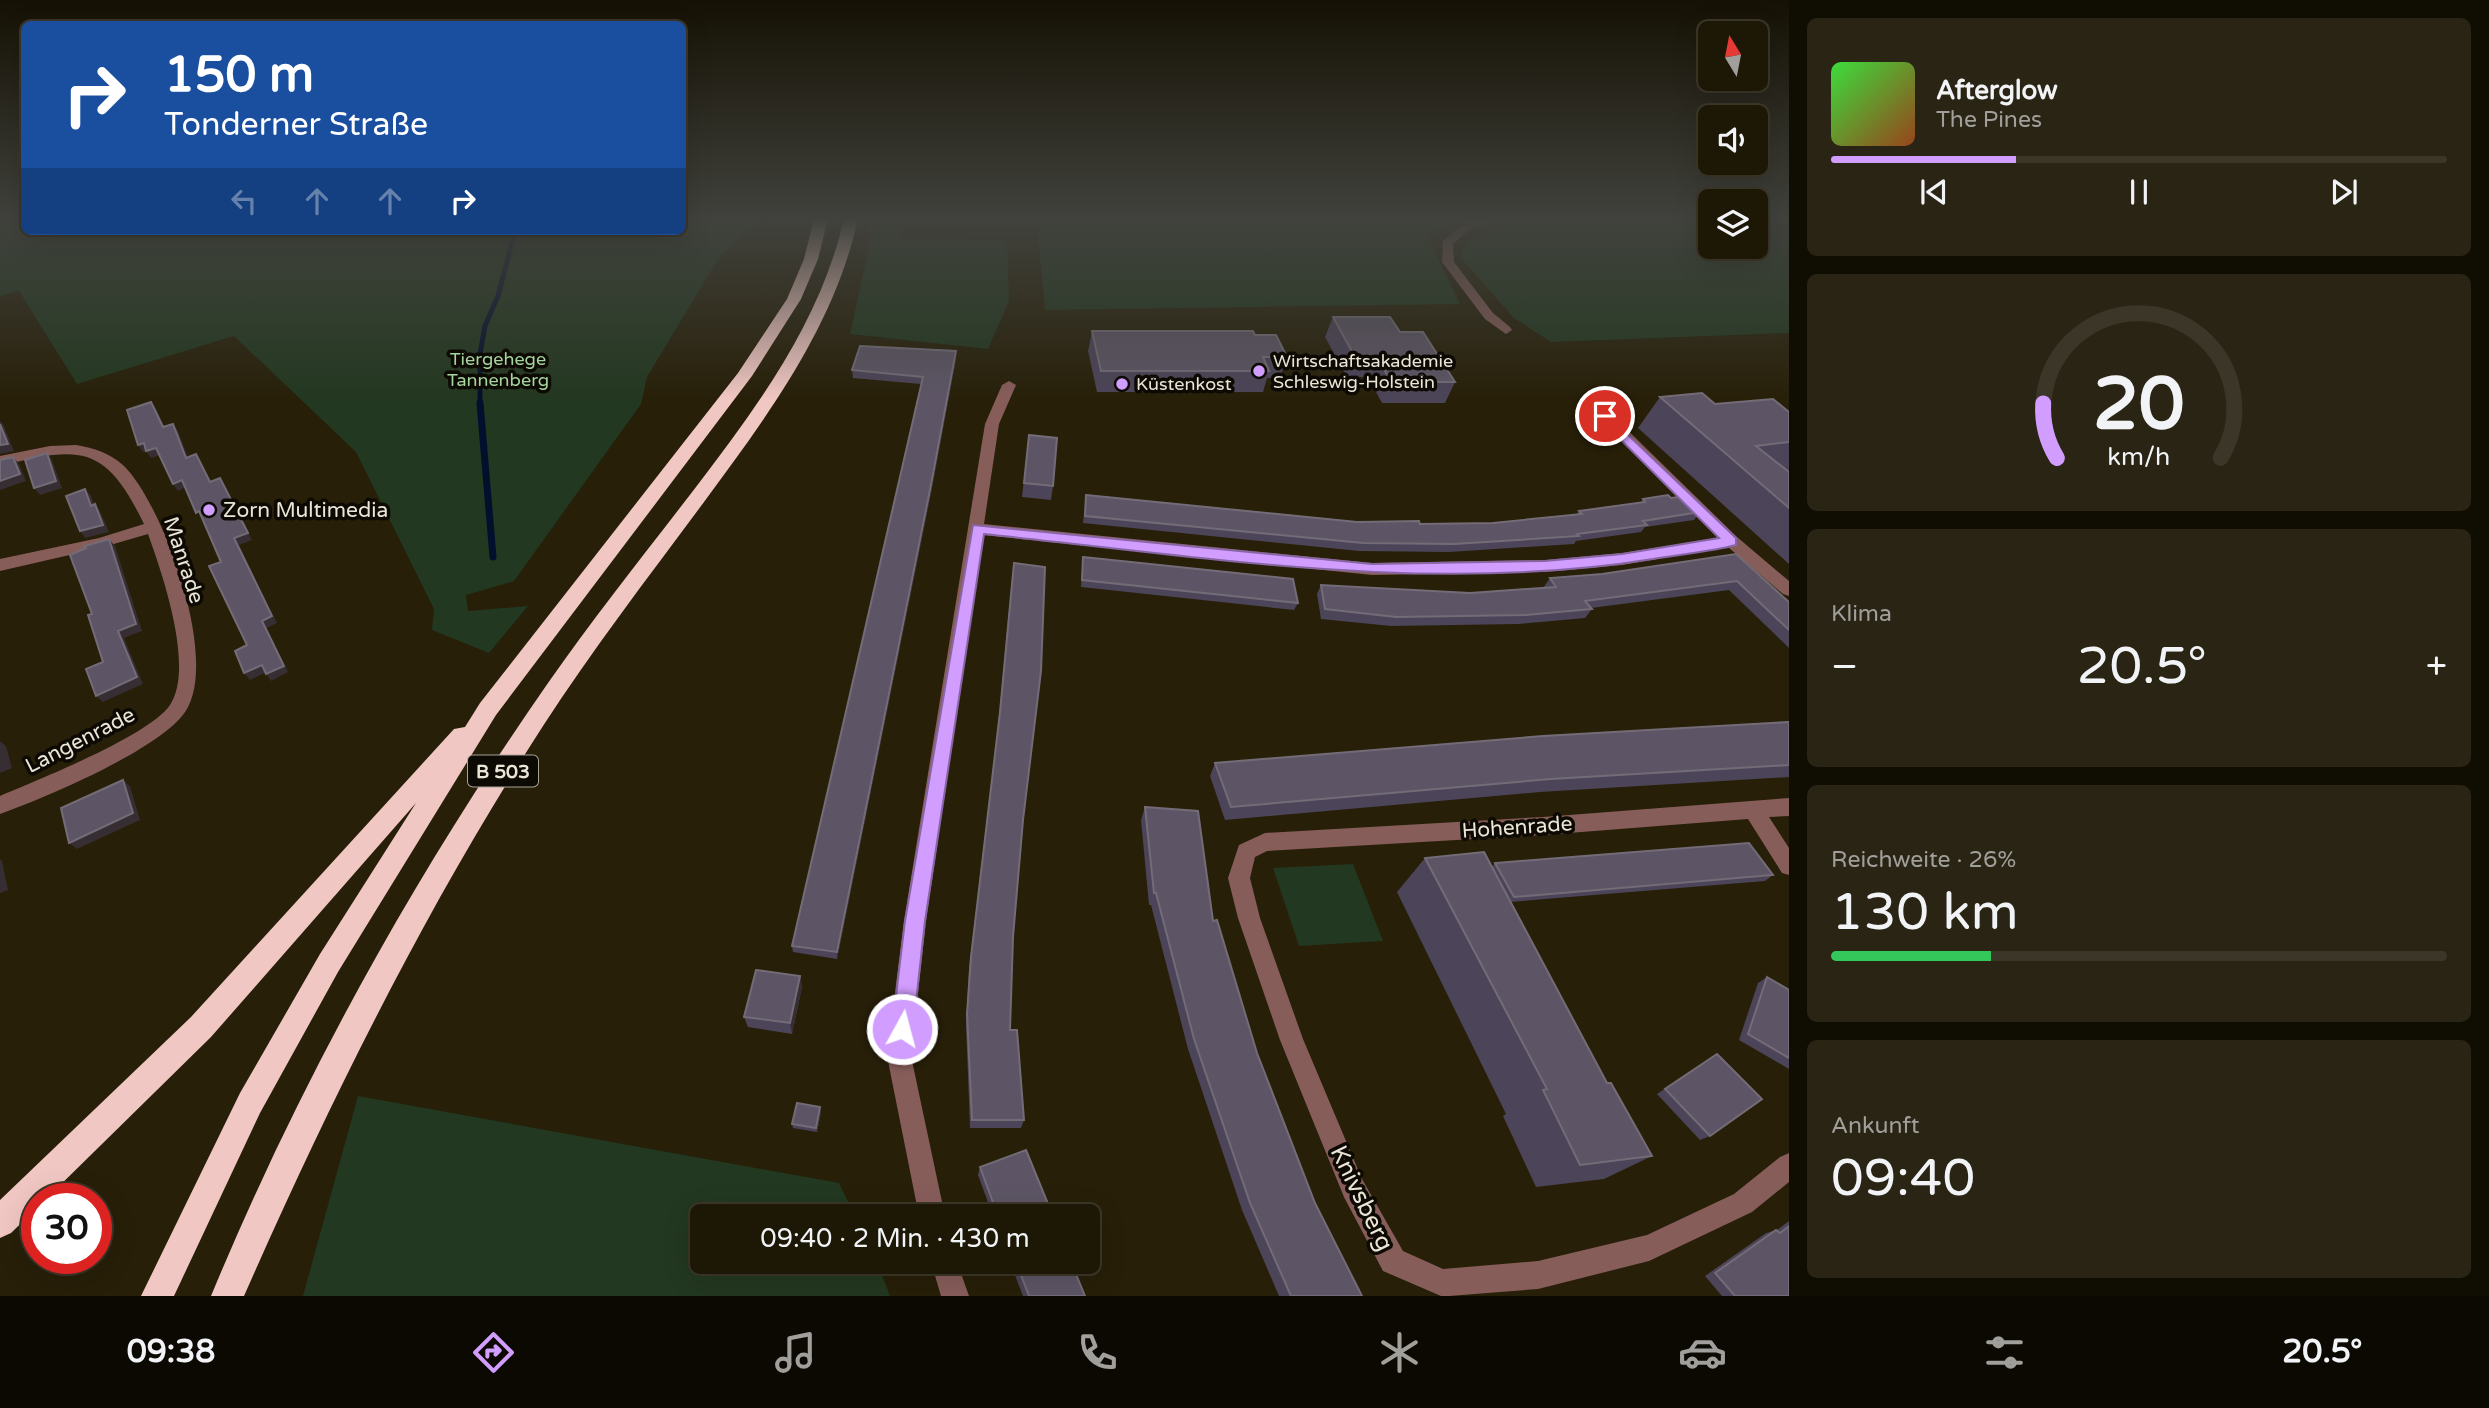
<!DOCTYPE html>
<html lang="de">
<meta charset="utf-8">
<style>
body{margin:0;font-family:"Varela Round",sans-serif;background:#2a2414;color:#f1f3f6;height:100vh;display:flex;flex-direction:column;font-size:26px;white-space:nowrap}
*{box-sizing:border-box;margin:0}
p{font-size:23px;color:#a09f9b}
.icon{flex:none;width:38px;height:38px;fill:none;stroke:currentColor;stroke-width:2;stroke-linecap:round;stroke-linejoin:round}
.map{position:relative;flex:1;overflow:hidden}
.sheet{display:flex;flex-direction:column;gap:18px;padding:18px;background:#100d03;width:700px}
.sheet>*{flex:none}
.guide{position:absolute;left:21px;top:21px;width:665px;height:214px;border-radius:10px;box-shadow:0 7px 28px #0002,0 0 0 2px #3b3628;background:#1a4fa0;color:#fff;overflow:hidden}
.needle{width:46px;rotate:350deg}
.fabs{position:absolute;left:1698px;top:21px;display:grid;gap:14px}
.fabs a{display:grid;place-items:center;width:70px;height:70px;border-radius:10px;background:#1d1706;box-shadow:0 7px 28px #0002,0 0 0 2px #3b3628;font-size:35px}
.speed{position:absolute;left:21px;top:1183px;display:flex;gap:14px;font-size:35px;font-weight:700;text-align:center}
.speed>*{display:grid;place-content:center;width:91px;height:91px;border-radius:50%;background:#1d1706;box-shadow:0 7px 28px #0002,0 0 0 2px #3b3628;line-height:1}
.speed .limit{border:10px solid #d22;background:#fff;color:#111}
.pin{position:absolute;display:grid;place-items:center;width:60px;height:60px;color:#fff;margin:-30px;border:4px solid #fff;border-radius:50%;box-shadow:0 2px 7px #0007}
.me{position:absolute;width:77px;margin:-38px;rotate:7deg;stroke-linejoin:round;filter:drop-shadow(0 0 5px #0008)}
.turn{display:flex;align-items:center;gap:24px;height:147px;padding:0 28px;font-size:32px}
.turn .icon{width:91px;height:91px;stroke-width:2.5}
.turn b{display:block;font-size:49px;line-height:60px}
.lanes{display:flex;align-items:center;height:66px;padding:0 28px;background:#0003;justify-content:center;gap:35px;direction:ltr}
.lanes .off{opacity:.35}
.big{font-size:52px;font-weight:600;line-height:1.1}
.sheet .tile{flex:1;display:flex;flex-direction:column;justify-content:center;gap:10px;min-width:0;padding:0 24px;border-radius:10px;background:#2a2414}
.sheet .dial{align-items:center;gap:0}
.dial svg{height:182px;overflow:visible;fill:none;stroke:#3b3628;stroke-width:7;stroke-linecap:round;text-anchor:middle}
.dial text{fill:#f1f3f6;stroke:none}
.song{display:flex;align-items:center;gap:21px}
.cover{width:84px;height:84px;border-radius:10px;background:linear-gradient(135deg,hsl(120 70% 55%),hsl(20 70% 35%))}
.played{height:7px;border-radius:4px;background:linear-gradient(90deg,#d19dfe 30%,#3b3628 30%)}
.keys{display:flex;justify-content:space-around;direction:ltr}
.heat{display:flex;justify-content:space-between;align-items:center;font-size:38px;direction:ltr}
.charge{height:10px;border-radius:5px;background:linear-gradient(90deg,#34c759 26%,#3b3628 0)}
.trip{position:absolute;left:690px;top:1204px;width:410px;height:70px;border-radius:10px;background:#1d1706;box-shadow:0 7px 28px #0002,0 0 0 2px #3b3628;font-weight:600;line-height:70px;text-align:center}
.tabs{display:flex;height:112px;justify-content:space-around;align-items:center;background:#0c0902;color:#a09f9b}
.tabs .icon{width:49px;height:49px}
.tabs .selected{color:#d19dfe}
.tabs b{font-size:32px;color:#f1f3f6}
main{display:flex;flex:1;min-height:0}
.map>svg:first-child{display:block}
</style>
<main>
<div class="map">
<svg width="1789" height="1296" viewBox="0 0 1789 1296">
<rect width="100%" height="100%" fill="#271f08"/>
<g fill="#233820">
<polygon points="0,219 24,219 24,231 682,231 683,219 757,219 718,259 647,377 641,404 514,581 466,595 468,611 528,606 489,653 432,630 434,609 356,452 234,336 77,384 19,291 0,296"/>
<polygon points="871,219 903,219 902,238 1007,241 1009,301 988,349 850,334 867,256"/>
<polygon points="1046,219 1474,219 1454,222 1426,233 1460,304 1045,310 1038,234"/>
<polygon points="1518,219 1700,219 1710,221 1710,247 1755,247 1755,229 1789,235 1789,333 1551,342 1514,318 1460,257 1466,242"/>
<polygon points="1353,864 1383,941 1299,946 1273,868"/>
<polygon points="358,1096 839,1183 855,1216 702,1216 702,1262 877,1262 890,1296 303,1296"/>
</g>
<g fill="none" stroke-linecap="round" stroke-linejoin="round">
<polyline stroke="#040f2d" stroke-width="5" points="480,405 480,354 485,326 498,296 515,231"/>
<polyline stroke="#040f2d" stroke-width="7" points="480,403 493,557"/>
<g fill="#875d5a" fill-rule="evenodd">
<polygon points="1484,219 1508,219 1471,228 1453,244 1454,262 1493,313 1510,327 1512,330 1506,334 1485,319 1442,262 1443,241 1464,223"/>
<polygon points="1009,381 1016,385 999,424 984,524 1372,563 1545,560 1622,553 1718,538 1600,419 1598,416 1605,412 1610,413 1737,537 1789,581 1789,596 1783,594 1728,547 1622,565 1545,572 1372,575 983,535 926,921 911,1056 945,1216 919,1216 887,1056 904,921 985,424 1002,385"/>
<path d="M76 445C94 448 110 453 124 466 163 504 224 668 182 716 151 753 47 797 0 814V796C37 780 149 736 170 705 195 667 162 573 148 534L100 548 0 571V559L99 538 144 524C105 444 81 446 0 466V456L50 446Z"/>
<polygon points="1789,798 1789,816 1769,817 1789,848 1789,875 1782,873 1748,819 1543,835 1267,851 1255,857 1250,878 1260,918 1303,1039 1362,1179 1403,1251 1443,1269 1538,1261 1647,1235 1734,1194 1780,1157 1789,1153 1789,1182 1752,1212 1649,1261 1538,1289 1449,1296 1441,1296 1383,1271 1344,1197 1280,1040 1238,918 1228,878 1239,845 1265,833 1543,817"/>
<polygon points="931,1262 957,1262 969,1296 941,1296"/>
</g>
<g fill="#f1c7c3" fill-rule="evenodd">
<polygon points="814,219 828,219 818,259 801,299 752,376 496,715 338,972 260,1113 174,1296 141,1296 240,1093 320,954 416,803 211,1037 46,1199 37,1199 37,1208 11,1233 0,1238 0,1200 191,1017 454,729 465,727 480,703 738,373 787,299 804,259"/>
<path d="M844 219H858C834 327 768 415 704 502 649 576 593 649 543 726 426 907 331 1099 244 1296H211C300 1081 415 874 548 683 595 616 646 552 696 487 759 404 820 322 844 219Z"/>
</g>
</g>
<g fill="#4c4458">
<polygon points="1333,317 1400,332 1455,382 1445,403 1382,403 1368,377 1347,377 1325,337"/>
<polygon points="1092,331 1255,335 1287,357 1280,378 1267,378 1263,392 1097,392 1088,351"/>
<polygon points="956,351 956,359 931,493 837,959 793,952 792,946 921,384 853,378 852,370"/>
<polygon points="1660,397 1715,404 1789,412 1789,471 1787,471 1789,472 1789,564 1638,428"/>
<polygon points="1029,435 1053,486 1051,500 1022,497"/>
<polygon points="1086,495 1357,522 1420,524 1493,523 1576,515 1579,511 1641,502 1643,499 1671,498 1700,512 1694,520 1645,527 1641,532 1576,541 1574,544 1449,552 1359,551 1083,523"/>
<polygon points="1736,554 1789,602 1789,648 1729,590 1591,608 1592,609 1585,618 1519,624 1391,626 1321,619 1317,594 1321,585 1470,593 1543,588 1550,578 1602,574"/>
<polygon points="1083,557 1298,603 1294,610 1081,587"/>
<polygon points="1012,577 1023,820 1013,937 1010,1030 1024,1120 1021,1128 970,1128 966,1025 969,968 998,726"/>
<polygon points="1789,722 1789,777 1540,792 1225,820 1210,776 1215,763"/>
<polygon points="1145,807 1213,921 1257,1053 1315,1203 1362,1296 1279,1296 1242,1210 1188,1049 1151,905 1149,905 1141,820"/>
<polygon points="1425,858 1492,867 1495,863 1773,875 1765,881 1510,902 1607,1083 1652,1156 1604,1179 1536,1187 1503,1116 1506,1114 1397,892"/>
<polygon points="800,976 802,987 792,1034 748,1027 744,1017"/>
<polygon points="1767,977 1789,990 1789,1069 1739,1040 1758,983"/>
<polygon points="1717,1054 1710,1136 1700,1140 1657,1094"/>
<polygon points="821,1112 817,1132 793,1128 792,1124"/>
<polygon points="980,1167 1053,1216 993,1216 978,1175"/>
<polygon points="1789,1221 1789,1296 1722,1296 1705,1276 1766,1233 1776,1230 1777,1230"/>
<polygon points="1010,1262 1071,1262 1085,1296 1023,1296"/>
</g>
<g fill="#362e32">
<polygon points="956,351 956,359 931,493 837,959 837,952"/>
<polygon points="151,402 156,409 168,434 163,427"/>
<polygon points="0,421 3,424 14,451 0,454"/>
<polygon points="173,424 178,431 191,465 186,458"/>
<polygon points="144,443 156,448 161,455 151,458 146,451 143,452 138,445"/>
<polygon points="47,453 52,460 62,488 40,495 34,488"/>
<polygon points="13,457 19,464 26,481 0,490 0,481"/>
<polygon points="220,478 252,540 239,545 277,623 267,628 288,672 271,681 266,674 262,621 234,538"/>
<polygon points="182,480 186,487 178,491 173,484"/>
<polygon points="85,489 91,496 97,513 91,506"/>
<polygon points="95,504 100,511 109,532 85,538 80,531"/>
<polygon points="109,539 115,546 142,631 124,638 143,684 103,702 96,696 118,631"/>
<polygon points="262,665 267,672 250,680 244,673"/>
<polygon points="0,741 6,746 12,768 0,773"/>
<polygon points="123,780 130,786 140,820 77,849 69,843"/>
<polygon points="0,859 2,861 8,890 0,893"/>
<polygon points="800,976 802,987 792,1034 790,1023"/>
<polygon points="820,1107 821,1112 817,1132 816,1128"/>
</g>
<g fill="#5d5565" stroke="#736c77" stroke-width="2">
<polygon points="1333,317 1390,317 1400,332 1423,332 1455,382 1391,382 1377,357 1355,357"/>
<polygon points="1092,331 1253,331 1255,335 1276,335 1287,357 1263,357 1269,371 1101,371"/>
<polygon points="860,346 956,351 931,485 837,952 792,946 923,377 852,370"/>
<polygon points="1702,393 1715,404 1773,399 1789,412 1789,442 1756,446 1789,472 1789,508 1660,397"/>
<polygon points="151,402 163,427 173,424 186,458 196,454 210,482 220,478 248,533 234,538 272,616 262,621 284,666 266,674 262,665 244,673 235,651 247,645 209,566 221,562 199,511 196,513 182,480 173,484 156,448 146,451 144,443 138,445 127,410"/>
<polygon points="0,424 8,444 0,445"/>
<polygon points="1029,435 1057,438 1053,486 1024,483"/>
<polygon points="47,453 56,481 34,488 25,460"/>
<polygon points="13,457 20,474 0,481 0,460"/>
<polygon points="85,489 91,506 95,504 103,525 80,531 66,496"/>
<polygon points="1086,495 1357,522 1419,521 1420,524 1493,523 1582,514 1579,511 1645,502 1643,499 1668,495 1671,498 1686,496 1700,512 1643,521 1647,525 1577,534 1579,536 1454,544 1363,543 1085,516"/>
<polygon points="109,539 136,624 118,631 137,677 96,696 86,669 103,662 88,615 92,614 70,555 86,548 85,546"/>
<polygon points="1736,554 1789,602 1789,630 1737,581 1585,601 1592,609 1526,615 1396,617 1325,609 1321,585 1470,593 1556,587 1550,578 1602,574"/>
<polygon points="1083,557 1293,579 1298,603 1082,580"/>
<polygon points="1014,563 1045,567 1041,671 1023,820 1013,937 1010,1030 1017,1030 1024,1120 972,1120 967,1014 971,957 1000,712"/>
<polygon points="1789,722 1789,765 1551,779 1231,807 1215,763 1543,736"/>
<polygon points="123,780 133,813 69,843 61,808"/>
<polygon points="1145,807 1198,811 1213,921 1217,920 1257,1053 1315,1203 1362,1296 1291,1296 1250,1203 1194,1039 1156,893 1154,893"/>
<polygon points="1749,843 1773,875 1514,897 1495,863"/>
<polygon points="1484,852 1607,1083 1611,1083 1652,1156 1580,1165 1543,1090 1547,1089 1425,858"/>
<polygon points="756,970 800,976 790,1023 744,1017"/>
<polygon points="1767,977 1789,990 1789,1058 1748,1034"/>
<polygon points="1717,1054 1762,1099 1710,1136 1665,1089"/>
<polygon points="797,1103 820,1107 816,1128 792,1124"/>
<polygon points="1026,1150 1053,1216 998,1216 980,1167"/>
<polygon points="1789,1226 1789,1296 1735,1296 1715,1273 1776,1230 1780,1233"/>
<polygon points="1016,1262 1071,1262 1085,1296 1029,1296"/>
</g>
<linearGradient id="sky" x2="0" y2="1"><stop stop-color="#151104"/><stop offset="0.55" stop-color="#41423d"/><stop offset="1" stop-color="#41423d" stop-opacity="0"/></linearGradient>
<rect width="1789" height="400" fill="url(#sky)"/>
<path fill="#d19dfe" stroke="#8866a5" stroke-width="2" d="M1605 413 1736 538V545C1710 552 1680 554 1653 559 1431 595 1206 557 984 534L925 921 913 1029 910 1037 902 1040 895 1037 892 1029 905 921 973 525 1372 564 1545 561 1622 554 1719 538 1600 419 1599 416Z"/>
<g fill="#d19dfe" stroke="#0d0903" stroke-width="2.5">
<circle cx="1259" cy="371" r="7"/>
<circle cx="1122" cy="384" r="7"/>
<circle cx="209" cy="510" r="7"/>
</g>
<g text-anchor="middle" stroke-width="7" stroke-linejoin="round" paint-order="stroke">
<g font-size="18" fill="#a5d59e" stroke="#0d0903">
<text x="498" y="365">Tiergehege<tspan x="498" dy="21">Tannenberg</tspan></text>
</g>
<g font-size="18" fill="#eae5d7" stroke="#0d0903" text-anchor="start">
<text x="1273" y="367">Wirtschaftsakademie<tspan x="1273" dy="21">Schleswig-Holstein</tspan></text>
<text x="1136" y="390">Küstenkost</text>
</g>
<rect fill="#0d0903" stroke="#a8a397" stroke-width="2" x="468" y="755.5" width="70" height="31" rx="5"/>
<g font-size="19" font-weight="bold" fill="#eae5d7">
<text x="503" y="778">B 503</text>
</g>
<g font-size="21" fill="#eae5d7" stroke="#0d0903" text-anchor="start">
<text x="223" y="517">Zorn Multimedia</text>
</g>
<g font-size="21" fill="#eae5d7" stroke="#0d0903">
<text transform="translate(184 560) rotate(72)" y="7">Manrade</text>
<text transform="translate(80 740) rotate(-27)" y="7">Langenrade</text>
<text transform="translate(1517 827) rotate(-4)" y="7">Hohenrade</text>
</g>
<g font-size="24" fill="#eae5d7" stroke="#0d0903">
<text transform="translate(1362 1198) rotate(64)" y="8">Knivsberg</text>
</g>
</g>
</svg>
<div class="fabs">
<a><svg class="needle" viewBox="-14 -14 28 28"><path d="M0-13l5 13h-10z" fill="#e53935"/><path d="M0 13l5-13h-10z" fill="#a09f9b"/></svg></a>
<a><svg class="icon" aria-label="sound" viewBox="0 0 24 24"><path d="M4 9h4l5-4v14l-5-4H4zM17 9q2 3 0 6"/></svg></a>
<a><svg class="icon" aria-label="layers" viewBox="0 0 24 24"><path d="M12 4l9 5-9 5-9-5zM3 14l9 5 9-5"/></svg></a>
</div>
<div class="speed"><div class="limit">30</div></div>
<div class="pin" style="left:1605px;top:416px;background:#d93025"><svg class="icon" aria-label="arrive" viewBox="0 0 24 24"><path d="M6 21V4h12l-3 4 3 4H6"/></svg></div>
<svg class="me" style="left:902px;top:1029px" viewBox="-20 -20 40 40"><circle r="17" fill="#d19dfe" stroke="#fff" stroke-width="3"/><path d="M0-11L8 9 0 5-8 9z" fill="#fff"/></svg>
<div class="trip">09:40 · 2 Min. · 430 m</div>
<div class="guide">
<div class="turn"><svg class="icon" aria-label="right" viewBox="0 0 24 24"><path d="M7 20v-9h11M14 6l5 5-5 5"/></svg><div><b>150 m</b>Tonderner Straße</div></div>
<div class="lanes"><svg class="icon off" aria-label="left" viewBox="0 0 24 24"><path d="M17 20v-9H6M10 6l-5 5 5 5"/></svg><svg class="icon off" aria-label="ahead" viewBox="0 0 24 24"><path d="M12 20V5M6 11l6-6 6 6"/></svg><svg class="icon off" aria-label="ahead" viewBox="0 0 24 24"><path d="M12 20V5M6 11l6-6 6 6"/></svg><svg class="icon" aria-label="right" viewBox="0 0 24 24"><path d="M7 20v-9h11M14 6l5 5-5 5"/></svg></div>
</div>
</div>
<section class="sheet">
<div class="tile">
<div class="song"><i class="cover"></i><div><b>Afterglow</b><p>The Pines</p></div></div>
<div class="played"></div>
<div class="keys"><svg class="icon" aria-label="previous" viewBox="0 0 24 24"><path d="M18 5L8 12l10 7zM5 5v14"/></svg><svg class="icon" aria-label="pause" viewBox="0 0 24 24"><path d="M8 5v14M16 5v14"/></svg><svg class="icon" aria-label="next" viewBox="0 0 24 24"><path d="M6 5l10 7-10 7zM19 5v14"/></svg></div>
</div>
<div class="tile dial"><svg viewBox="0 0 100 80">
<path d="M14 69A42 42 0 1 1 86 69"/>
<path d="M14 69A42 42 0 0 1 8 45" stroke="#d19dfe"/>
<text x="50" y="56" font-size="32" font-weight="700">20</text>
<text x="50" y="72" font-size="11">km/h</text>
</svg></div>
<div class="tile"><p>Klima</p>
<div class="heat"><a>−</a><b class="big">20.5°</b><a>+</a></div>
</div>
<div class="tile"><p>Reichweite · 26%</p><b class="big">130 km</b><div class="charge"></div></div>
<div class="tile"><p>Ankunft</p><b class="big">09:40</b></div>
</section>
</main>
<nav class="tabs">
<b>09:38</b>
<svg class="icon selected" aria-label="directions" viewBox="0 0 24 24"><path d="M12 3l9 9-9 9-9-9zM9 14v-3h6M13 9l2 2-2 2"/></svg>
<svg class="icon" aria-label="music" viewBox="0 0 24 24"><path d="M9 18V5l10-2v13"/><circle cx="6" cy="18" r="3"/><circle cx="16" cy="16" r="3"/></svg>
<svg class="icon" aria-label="phone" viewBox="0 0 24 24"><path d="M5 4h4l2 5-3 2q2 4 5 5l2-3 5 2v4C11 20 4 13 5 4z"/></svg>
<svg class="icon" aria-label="climate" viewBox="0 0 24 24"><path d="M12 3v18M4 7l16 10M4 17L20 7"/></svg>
<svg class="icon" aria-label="car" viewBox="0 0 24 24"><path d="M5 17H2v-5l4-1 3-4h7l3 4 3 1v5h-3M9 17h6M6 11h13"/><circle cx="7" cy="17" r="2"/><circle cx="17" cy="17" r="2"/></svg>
<svg class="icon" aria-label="filters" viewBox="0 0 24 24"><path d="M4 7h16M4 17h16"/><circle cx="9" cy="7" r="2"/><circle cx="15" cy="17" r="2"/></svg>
<b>20.5°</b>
</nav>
